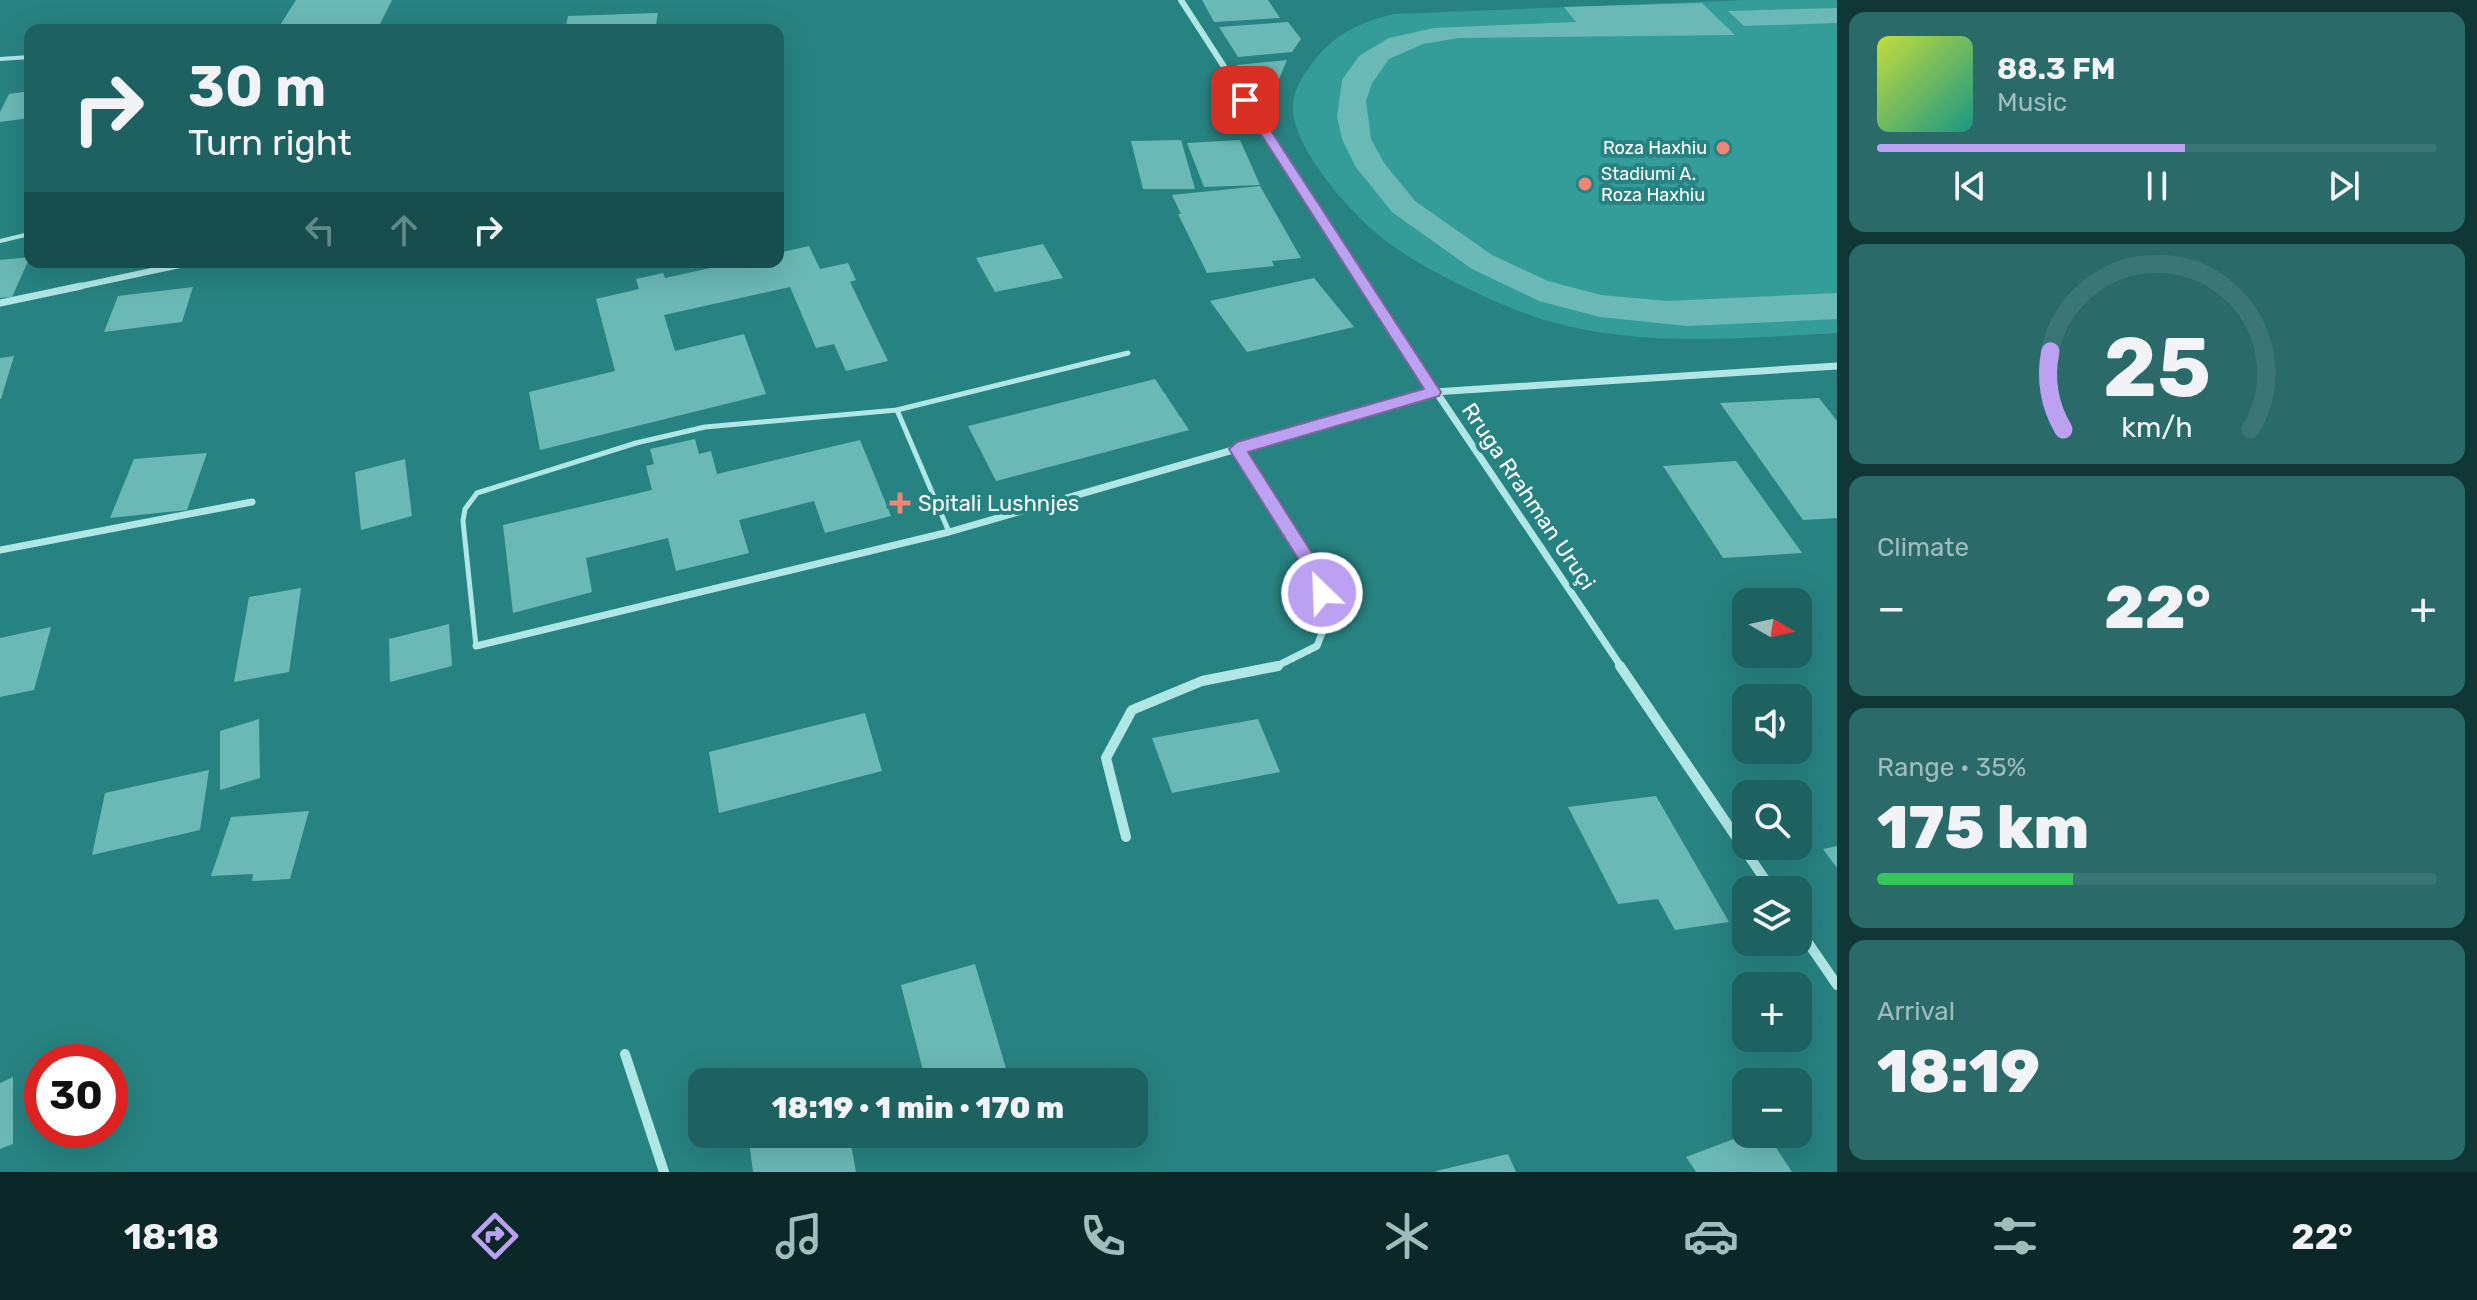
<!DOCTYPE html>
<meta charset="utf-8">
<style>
body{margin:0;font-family:Rubik,sans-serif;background:#2a6b6a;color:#f1f3f6;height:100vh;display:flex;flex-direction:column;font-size:30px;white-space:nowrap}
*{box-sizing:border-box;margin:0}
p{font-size:26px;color:#a0bcbd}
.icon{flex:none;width:44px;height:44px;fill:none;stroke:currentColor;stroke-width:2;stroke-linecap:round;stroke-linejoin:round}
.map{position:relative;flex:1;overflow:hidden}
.sheet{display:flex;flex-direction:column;gap:12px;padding:12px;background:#103635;width:640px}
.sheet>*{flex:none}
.hud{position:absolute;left:24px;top:24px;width:760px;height:244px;border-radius:16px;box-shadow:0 8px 32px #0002;background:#1d6261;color:#f1f3f6;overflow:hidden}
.needle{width:52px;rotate:99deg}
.fabs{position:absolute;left:1732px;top:588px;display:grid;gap:16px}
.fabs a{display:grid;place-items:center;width:80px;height:80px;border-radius:16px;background:#1d6261;box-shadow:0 8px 32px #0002;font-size:40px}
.speed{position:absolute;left:24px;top:1044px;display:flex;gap:16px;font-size:40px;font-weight:700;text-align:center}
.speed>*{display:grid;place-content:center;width:104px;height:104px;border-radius:50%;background:#1d6261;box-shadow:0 8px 32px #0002;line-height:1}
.speed .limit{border:12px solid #d22;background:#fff;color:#111}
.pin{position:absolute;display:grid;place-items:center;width:68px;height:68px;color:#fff;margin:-34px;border-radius:16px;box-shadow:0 4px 12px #0006}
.me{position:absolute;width:88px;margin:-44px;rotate:336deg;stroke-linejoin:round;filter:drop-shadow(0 0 6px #0008)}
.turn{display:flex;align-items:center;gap:28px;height:168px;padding:0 32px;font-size:36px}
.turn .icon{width:104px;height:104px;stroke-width:2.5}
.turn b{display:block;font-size:56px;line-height:68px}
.lanes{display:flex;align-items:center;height:76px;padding:0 32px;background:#0003;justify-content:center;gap:40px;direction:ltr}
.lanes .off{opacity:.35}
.big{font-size:60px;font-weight:800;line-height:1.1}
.sheet .tile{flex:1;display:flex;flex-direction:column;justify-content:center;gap:12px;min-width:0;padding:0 28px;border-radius:16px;background:#2a6b6a}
.sheet .dial{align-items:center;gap:0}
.dial svg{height:208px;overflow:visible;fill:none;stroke:#3b7676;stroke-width:7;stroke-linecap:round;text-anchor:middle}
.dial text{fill:#f1f3f6;stroke:none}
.song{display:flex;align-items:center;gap:24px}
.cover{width:96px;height:96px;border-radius:12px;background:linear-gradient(135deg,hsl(70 70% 55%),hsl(170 70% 35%))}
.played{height:8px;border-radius:4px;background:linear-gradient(90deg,#bca0f2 55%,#3b7676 55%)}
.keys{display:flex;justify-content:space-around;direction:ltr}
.heat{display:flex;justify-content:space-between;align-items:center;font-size:44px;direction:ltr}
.charge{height:12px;border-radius:6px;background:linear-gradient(90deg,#34c759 35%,#3b7676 0)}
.trip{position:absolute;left:688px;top:1068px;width:460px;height:80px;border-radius:16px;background:#1d6261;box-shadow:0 8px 32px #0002;font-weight:800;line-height:80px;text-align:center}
.tabs{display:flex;height:128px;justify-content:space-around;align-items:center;background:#0c2727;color:#a0bcbd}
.tabs .icon{width:56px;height:56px}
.tabs .active{color:#bca0f2}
.tabs b{font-size:36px;color:#f1f3f6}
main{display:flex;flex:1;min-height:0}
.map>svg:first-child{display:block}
</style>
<main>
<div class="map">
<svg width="1837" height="1172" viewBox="0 0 1837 1172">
<rect width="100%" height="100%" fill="#278381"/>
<path fill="#349d99" d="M1747 0H1837V333C1740 338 1643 348 1548 321 1503 308 1417 267 1381 237 1350 212 1290 146 1293 104 1294 90 1302 77 1310 66 1333 35 1357 23 1394 14Z"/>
<g fill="#6bb9b6">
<polygon points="296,0 392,0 377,30 277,30"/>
<polygon points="1202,0 1268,0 1280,18 1214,22"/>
<polygon points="1702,3 1735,35 1459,38 1423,44 1389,59 1372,83 1366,101 1371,139 1384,163 1415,201 1492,255 1548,281 1601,295 1667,301 1837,293 1837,319 1687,326 1600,317 1539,301 1472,269 1392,212 1355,166 1342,139 1337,117 1342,80 1359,56 1389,38 1434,28 1576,22 1564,7"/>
<polygon points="1837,8 1837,23 1744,26 1728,11"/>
<polygon points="658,13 655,30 565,30 568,16"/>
<polygon points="1288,22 1301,39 1292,52 1238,57 1219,27"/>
<polygon points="1287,60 1272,96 1255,99 1237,65"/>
<polygon points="30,91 30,118 0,122 0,112 9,94"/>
<polygon points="1181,140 1195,189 1143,189 1131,141"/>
<polygon points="1240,140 1260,185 1204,187 1187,143"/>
<polygon points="1260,186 1301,258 1272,261 1274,266 1207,273 1178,214 1181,214 1172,195"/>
<polygon points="1043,244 1063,278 995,292 976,258"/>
<polygon points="809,246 820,269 848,263 856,280 850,282 888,361 846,371 834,344 816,348 790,287 664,315 675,351 744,334 766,394 540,450 529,392 615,371 596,299 639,289 636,279 663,273 665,278 738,262 778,262 778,253"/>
<polygon points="30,257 12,297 0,298 0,260"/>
<polygon points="1314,278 1354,327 1247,352 1210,301"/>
<polygon points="193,287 182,322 104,332 118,296"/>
<polygon points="14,356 1,399 0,399 0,358"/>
<polygon points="1155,379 1189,430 996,481 968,426"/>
<polygon points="1819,398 1837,421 1837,518 1803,520 1720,403"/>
<polygon points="695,439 699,454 711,451 717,474 860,440 891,516 825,533 814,501 739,520 749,553 676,571 668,538 586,558 592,592 513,613 503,525 652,490 646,466 654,464 650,449"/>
<polygon points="207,453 187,510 110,518 134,459"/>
<polygon points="405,459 412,516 361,530 355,472"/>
<polygon points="1736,461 1802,553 1723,558 1663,466"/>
<polygon points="301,588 289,672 234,682 249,597"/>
<polygon points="449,624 452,666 390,682 389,639"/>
<polygon points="51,627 34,690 0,697 0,638"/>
<polygon points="865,713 882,771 719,813 709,752"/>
<polygon points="259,719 260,778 220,790 220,731"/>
<polygon points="1258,719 1280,772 1172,793 1152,738"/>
<polygon points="209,770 200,830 92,855 105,793"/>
<polygon points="1656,796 1729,922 1675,930 1658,899 1618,904 1568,807"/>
<polygon points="309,811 290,879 252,881 253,874 211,876 231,817"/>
<polygon points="1837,846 1837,868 1823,849"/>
<polygon points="975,964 1010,1082 926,1082 901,985"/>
<polygon points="13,1077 13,1144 0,1149 0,1083"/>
<polygon points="748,1134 849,1134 856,1172 753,1172"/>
<polygon points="1747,1134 1767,1134 1792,1172 1696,1172 1686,1157"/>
<polygon points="1508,1154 1516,1172 1436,1172 1436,1171"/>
</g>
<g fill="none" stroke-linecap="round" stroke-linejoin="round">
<g stroke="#b0e7e5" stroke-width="4">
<polyline points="0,59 30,57"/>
<polyline points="0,241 25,235"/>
</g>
<g stroke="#b0e7e5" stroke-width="5">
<polyline points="897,410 949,532"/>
<polyline points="476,646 463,521 465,509 477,493 636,443 705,427 897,410 1128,353"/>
</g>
<g stroke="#b0e7e5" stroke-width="6">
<polyline points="1181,0 1367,288"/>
<polyline points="72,288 194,262"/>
</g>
<g stroke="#b0e7e5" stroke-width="7">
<polyline points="1365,286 1622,668"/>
<polyline points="0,303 81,286"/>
<polyline points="1237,449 1315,572 1329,615 1317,646 1273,668"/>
<polyline points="0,550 252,502"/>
<polyline points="476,646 949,532 1434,392 1837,366"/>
</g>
<g stroke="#b0e7e5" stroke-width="10">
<polyline points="1620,666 1772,890"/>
<polyline points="1126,837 1106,758 1132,710 1202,681 1278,666"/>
<polyline points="1798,928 1837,985"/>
<polyline points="625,1054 664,1172"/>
</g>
</g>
<polygon fill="#bca0f2" stroke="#7a689d" stroke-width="2" points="1245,96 1251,100 1441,392 1439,396 1248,452 1324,572 1331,593 1322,601 1316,599 1307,573 1229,449 1237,442 1424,389 1239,100"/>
<g fill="#f08575" stroke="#278381" stroke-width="3">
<circle cx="1723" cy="148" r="8"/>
<circle cx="1585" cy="184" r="8"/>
<path d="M896 491h8v8h8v8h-8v8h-8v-8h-8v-8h8z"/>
</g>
<g text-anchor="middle" stroke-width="8" stroke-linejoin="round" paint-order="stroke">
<g font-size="18" fill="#fff" stroke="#278381" text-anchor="end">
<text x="1707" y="154">Roza Haxhiu</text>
<text x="1601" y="180" text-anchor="start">Stadiumi A.<tspan x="1601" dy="21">Roza Haxhiu</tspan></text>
</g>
<g font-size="22" fill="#fff" stroke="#278381">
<text transform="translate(1529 496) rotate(56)" y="8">Rruga Rrahman Uruçi</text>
</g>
<g font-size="22" fill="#fff" stroke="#278381" text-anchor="start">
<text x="918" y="511">Spitali Lushnjes</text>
</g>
</g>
</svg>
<div class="fabs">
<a><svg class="needle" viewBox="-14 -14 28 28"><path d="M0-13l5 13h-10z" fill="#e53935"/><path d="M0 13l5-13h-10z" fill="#a0bcbd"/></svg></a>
<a><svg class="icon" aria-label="sound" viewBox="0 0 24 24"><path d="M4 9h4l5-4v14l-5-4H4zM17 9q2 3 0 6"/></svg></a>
<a><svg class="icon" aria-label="search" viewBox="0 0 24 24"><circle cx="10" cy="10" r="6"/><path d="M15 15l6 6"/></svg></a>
<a><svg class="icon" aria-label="layers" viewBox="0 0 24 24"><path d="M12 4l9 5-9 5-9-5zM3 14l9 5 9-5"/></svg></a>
<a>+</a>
<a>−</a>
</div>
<div class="speed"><div class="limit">30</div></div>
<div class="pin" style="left:1245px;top:100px;background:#d93025"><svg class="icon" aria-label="arrive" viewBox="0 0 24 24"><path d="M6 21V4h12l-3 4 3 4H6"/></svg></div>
<svg class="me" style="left:1322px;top:593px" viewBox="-20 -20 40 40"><circle r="17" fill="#bca0f2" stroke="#fff" stroke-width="3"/><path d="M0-11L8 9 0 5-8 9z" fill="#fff"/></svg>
<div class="trip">18:19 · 1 min · 170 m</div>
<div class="hud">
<div class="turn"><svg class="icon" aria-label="right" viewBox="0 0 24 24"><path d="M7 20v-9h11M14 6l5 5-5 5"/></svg><div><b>30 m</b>Turn right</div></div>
<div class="lanes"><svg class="icon off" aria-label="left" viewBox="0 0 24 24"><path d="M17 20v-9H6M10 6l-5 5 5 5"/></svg><svg class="icon off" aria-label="ahead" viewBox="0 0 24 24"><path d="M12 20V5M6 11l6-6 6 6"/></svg><svg class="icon" aria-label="right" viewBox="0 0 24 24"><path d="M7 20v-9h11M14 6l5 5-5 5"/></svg></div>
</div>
</div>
<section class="sheet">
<div class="tile">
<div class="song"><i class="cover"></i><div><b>88.3 FM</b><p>Music</p></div></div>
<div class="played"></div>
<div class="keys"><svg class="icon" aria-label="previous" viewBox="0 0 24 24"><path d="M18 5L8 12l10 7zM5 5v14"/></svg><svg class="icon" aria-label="pause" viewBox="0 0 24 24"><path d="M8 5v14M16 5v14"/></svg><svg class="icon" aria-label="next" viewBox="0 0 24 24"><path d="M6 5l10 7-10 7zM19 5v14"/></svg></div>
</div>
<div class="tile dial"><svg viewBox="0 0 100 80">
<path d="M14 69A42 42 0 1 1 86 69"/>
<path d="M14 69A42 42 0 0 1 9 39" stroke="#bca0f2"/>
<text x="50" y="56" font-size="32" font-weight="700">25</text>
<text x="50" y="72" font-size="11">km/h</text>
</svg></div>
<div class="tile"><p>Climate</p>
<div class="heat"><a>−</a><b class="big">22°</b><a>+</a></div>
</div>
<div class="tile"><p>Range · 35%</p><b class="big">175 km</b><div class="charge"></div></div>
<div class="tile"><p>Arrival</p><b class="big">18:19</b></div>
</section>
</main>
<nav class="tabs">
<b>18:18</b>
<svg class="icon active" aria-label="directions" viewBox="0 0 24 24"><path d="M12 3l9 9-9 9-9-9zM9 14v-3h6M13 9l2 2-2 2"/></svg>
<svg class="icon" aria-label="music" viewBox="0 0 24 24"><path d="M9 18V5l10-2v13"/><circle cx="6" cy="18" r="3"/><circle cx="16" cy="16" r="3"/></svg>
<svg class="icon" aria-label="phone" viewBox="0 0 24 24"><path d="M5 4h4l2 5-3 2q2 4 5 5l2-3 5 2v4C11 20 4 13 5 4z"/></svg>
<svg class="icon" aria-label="climate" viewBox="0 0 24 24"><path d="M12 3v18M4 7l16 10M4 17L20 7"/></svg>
<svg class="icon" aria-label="car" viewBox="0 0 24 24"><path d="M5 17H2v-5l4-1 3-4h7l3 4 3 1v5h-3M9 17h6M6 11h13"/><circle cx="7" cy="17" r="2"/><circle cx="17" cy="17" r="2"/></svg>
<svg class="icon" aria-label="filters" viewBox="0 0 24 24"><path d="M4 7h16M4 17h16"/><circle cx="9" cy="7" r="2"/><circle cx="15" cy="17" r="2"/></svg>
<b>22°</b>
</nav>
